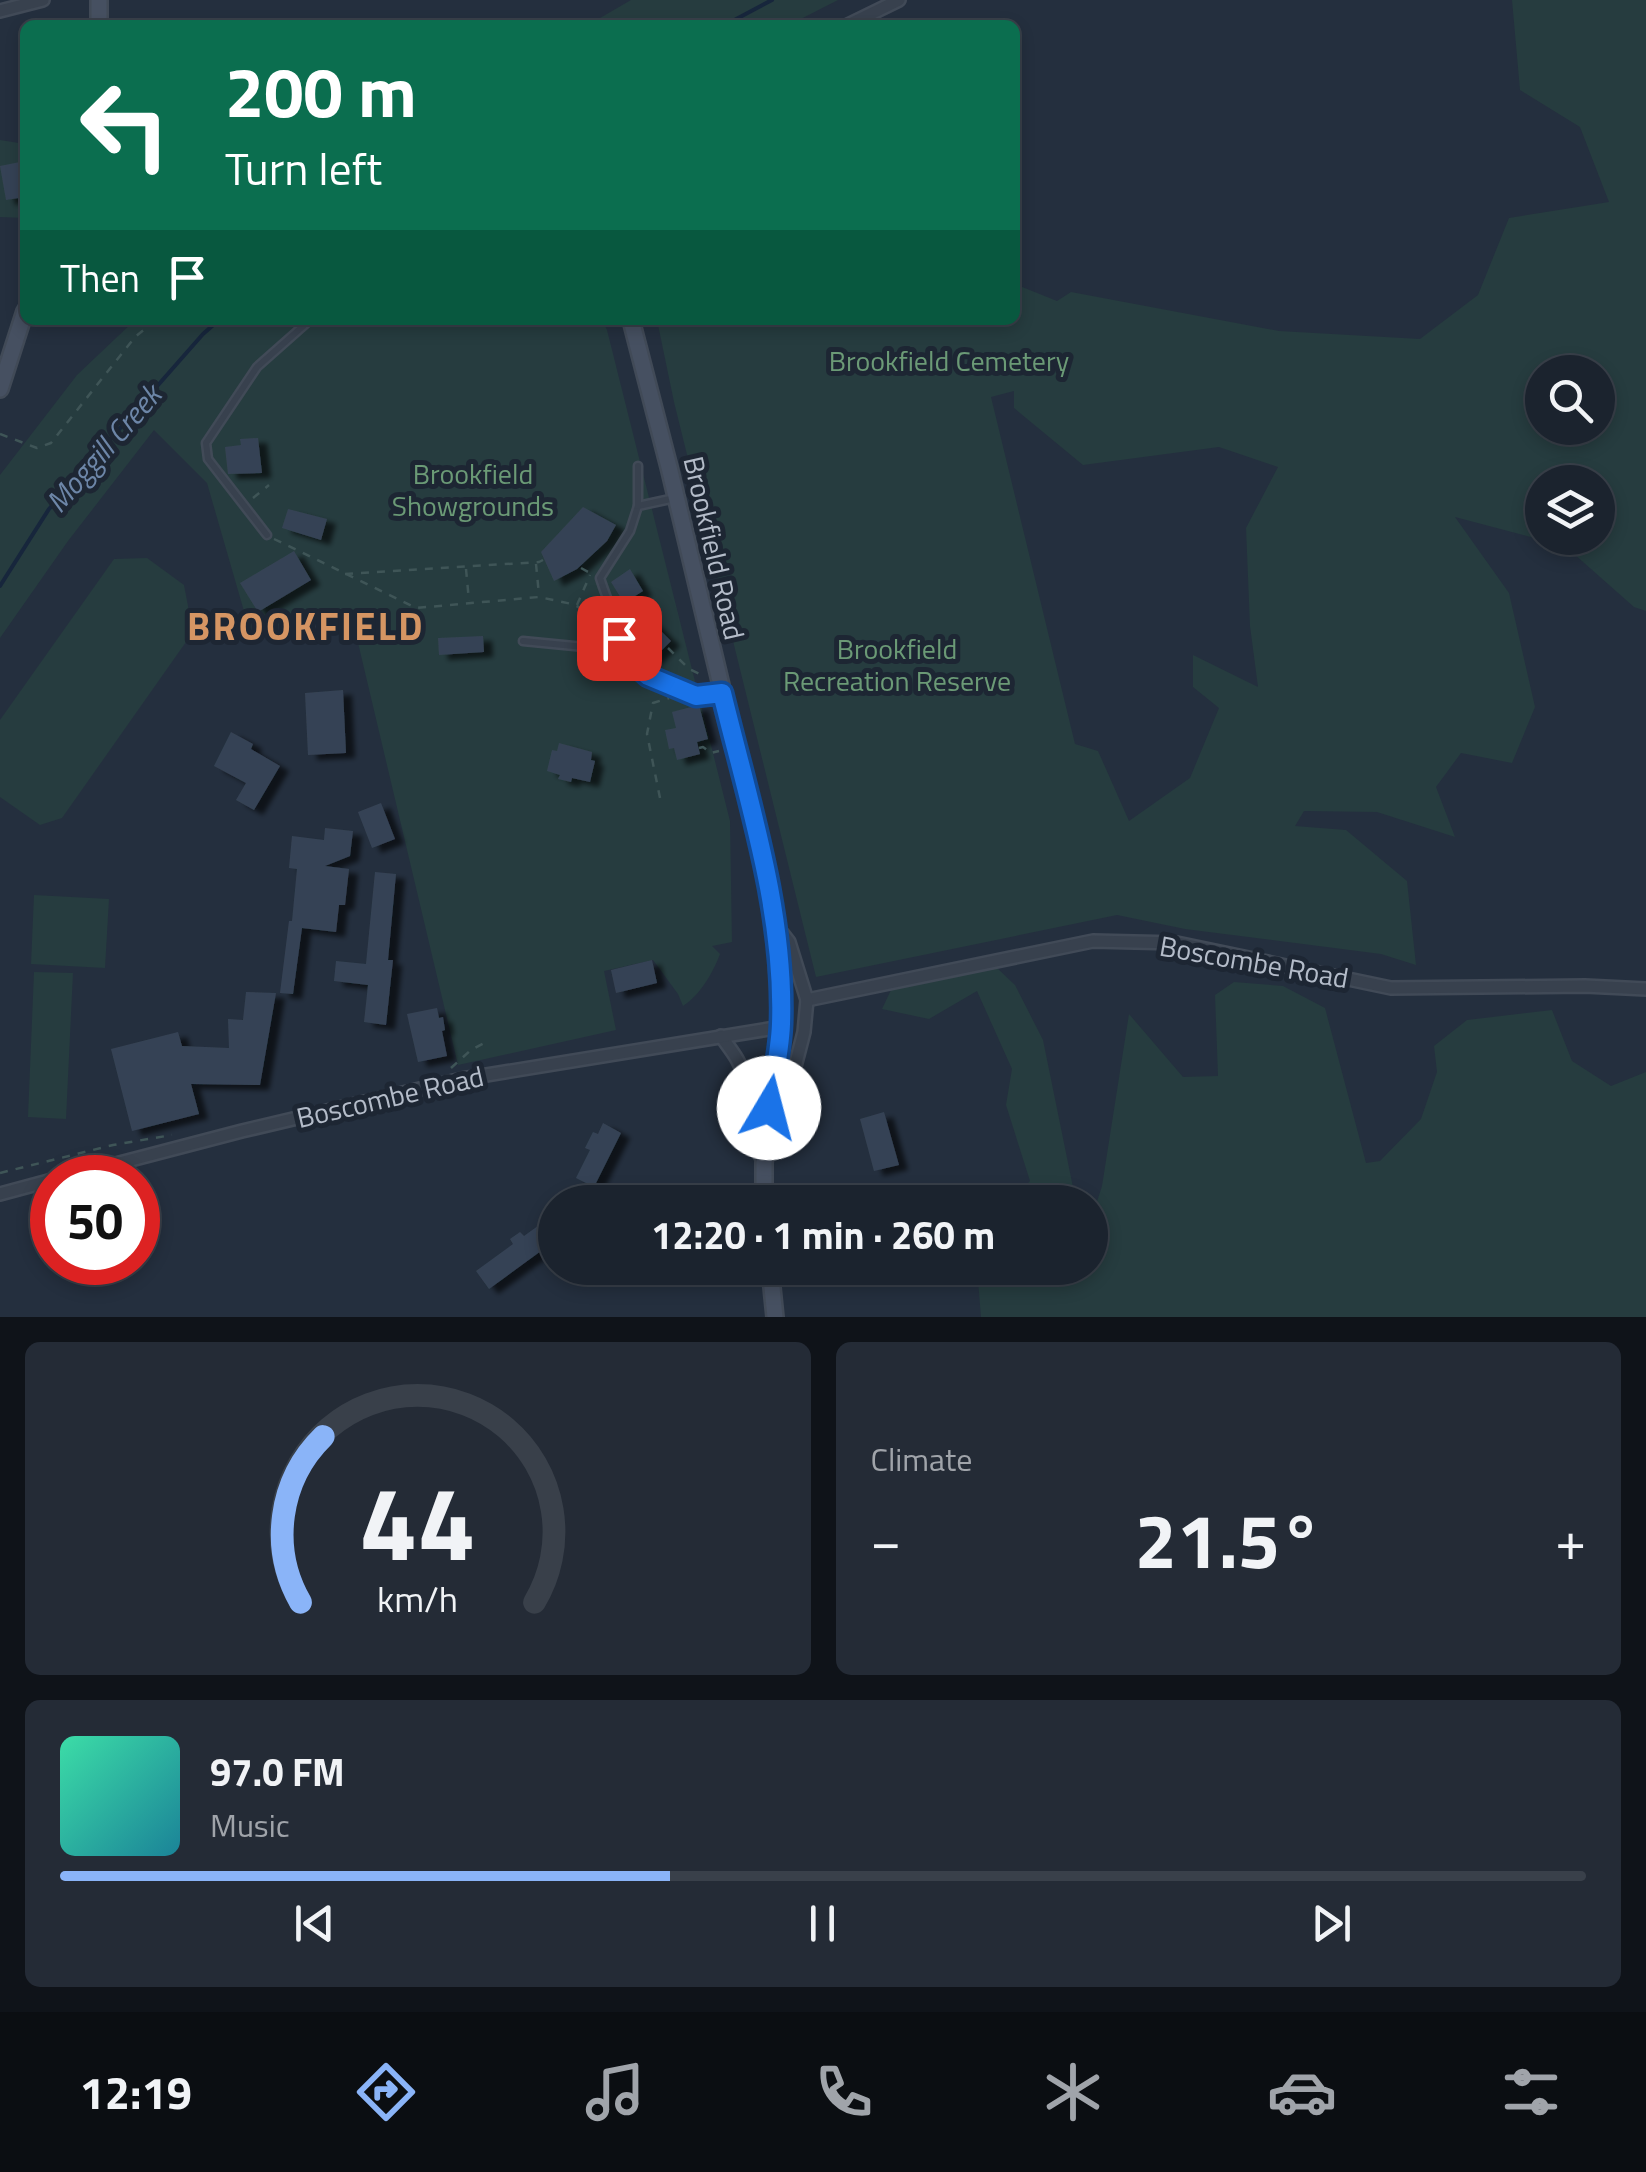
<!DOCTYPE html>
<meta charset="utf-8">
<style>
body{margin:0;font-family:"Titillium Web",sans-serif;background:#242b36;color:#f1f3f6;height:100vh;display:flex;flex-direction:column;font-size:38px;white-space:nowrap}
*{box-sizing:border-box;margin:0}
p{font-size:32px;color:#a0a4aa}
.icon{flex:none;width:55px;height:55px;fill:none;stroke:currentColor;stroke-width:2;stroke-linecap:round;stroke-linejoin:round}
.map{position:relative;height:1317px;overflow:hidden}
.side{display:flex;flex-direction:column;gap:25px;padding:25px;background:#0f1319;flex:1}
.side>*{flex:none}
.guide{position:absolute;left:20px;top:20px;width:1000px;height:305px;border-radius:15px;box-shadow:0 5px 15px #0003,0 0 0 2px #39404a;background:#0b6e4f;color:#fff;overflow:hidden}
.controls{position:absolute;left:1525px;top:355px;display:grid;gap:20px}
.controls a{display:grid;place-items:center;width:90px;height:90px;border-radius:50%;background:#1b232e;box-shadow:0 5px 15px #0003,0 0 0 2px #39404a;font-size:50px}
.speed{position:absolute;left:30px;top:1155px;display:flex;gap:20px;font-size:50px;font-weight:700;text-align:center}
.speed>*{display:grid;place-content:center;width:130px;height:130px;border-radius:50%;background:#1b232e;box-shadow:0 5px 15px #0003,0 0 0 2px #39404a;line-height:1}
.speed .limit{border:15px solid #d22;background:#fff;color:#111}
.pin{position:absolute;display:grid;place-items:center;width:85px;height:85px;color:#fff;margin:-42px;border-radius:20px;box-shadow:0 5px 15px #0006}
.me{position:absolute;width:110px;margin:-55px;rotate:8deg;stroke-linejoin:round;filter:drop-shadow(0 0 8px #0008)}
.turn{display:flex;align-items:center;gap:35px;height:210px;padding:0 40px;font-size:45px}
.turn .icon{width:130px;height:130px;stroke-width:2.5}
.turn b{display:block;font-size:70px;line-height:85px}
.then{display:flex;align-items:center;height:95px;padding:0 40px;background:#0003;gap:20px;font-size:38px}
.big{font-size:75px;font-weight:700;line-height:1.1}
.side .card{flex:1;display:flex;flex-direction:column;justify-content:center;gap:15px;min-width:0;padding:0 35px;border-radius:15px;background:#242b36}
.side .dial{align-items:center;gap:0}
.dial svg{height:260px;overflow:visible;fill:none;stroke:#39404a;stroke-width:7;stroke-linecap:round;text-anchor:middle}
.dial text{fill:#f1f3f6;stroke:none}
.song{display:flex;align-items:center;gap:30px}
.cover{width:120px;height:120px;border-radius:15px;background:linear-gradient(135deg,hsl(160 70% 55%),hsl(190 70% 35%))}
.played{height:10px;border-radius:5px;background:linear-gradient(90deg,#8ab4f8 40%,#39404a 40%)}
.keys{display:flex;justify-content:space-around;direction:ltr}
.heat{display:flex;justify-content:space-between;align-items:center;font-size:55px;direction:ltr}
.side .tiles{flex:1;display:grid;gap:25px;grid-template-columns:1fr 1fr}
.card:last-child{grid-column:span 2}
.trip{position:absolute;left:538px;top:1185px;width:570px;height:100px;border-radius:50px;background:#1b232e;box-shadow:0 5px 15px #0003,0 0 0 2px #39404a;font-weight:700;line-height:100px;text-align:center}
.menu{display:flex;height:160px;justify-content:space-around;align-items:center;background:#0b0e12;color:#a0a4aa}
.menu .icon{width:70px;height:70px}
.menu .current{color:#8ab4f8}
.menu b{font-size:45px;color:#f1f3f6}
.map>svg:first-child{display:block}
</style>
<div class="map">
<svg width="1646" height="1317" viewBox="0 0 1646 1317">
<defs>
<filter id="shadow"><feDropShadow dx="9" dy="5" stdDeviation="2.5" flood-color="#0009"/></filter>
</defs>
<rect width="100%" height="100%" fill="#242f3e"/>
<g fill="#263c3f" fill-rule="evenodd">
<polygon points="631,0 838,0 789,25 588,25"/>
<path d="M1512 0H1646V611L1634 607 1565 546 1455 517 1509 593 1535 707 1512 763 1461 753 1436 787 1455 837 1377 812 1304 811 1295 826 1346 830 1407 881 1416 965 1381 954 1185 929 1117 915 816 977 674 402 657 320H1015V284L1057 301 1071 292 1279 331 1420 339 1478 295 1509 218 1609 202 1580 127 1520 90ZM1542 372H1598V428H1542ZM1014 391V408L1083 465 1219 447 1278 467 1246 528 1250 626 1258 687 1193 655V687L1219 708 1190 778 1129 821 1098 751 1075 744 991 397ZM1542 482H1598V538H1542Z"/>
<polygon points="0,140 25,144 25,218 0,217"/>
<path d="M135 320H602L607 330 730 821 732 942 712 946 720 954C713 973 700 995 683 1006L678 994 653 960 604 971 616 1030 458 1065 350 609 250 632 207 483 154 430 68 541 0 638V475L77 375Z"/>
<polygon points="147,558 184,585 193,632 62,818 40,825 0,797 0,720 114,559"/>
<polygon points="34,895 109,899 105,968 31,964"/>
<polygon points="973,964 997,968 1015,985 1043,1040 1076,1202 1012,1202 1030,1181 1006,1105 1012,1069 977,991 929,1019 882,1009 891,990"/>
<polygon points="34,972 73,973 66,1119 28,1117"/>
<polygon points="1234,982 1283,986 1325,1008 1366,1163 1380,1161 1421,1119 1437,1072 1434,1046 1467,1020 1552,1010 1572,1061 1611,1086 1646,1072 1646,1317 981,1317 977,1268 1090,1268 1090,1223 1102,1186 1129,1014 1183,1077 1218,1076 1215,995"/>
</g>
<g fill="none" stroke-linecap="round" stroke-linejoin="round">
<g stroke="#17263c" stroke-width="4">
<polyline points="725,25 772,0"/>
<polyline points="0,586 49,509 203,334 219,320"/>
</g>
</g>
<g fill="#364354" filter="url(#shadow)">
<polygon points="20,162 25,197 6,200 0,166"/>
<polygon points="258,438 262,473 228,474 225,447 241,445 240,439"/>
<polygon points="583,507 616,525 607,541 577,569 554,581 541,552"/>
<polygon points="288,509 327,519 321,540 282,528"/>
<polygon points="294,551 311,580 258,612 240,583"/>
<polygon points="630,569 643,591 624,603 611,582"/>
<polygon points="632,602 671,641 650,662 628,639 624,629 626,627 623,623 620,614"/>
<polygon points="483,636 484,652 439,655 438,638"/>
<polygon points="343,690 346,753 308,755 305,693"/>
<polygon points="699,705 708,739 697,742 700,754 677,760 674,748 669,749 665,730 676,728 672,712"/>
<polygon points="231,732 253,744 251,749 280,766 254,810 236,800 246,783 214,766"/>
<polygon points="559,743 592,752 591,760 595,761 590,782 572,778 571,782 558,779 560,775 547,771 552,750 557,751"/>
<polygon points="381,803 395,839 372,848 358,812"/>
<polygon points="325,828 353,831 350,856 325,866 349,869 345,905 339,905 336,932 302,928 293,994 280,993 289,921 292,921 297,869 289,868 292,836 324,840"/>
<polygon points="375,872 396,874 388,960 393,960 386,1025 364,1022 368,985 334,981 336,961 366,964"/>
<polygon points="652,960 657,983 616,993 611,970"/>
<polygon points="246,992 276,993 260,1085 191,1084 199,1114 132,1131 111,1049 178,1032 182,1046 229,1048 228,1019 243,1020"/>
<polygon points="437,1008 439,1018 443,1017 445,1030 442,1031 447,1056 418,1062 407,1014"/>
<polygon points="884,1112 899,1165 874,1171 860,1119"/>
<polygon points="603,1123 621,1133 594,1187 576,1178 590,1150 585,1148 593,1132 598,1134"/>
<polygon points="542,1223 555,1241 555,1246 544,1255 541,1251 489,1289 476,1271 513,1244 510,1239 520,1232 524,1236"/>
</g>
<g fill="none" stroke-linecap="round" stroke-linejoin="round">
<g stroke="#414a57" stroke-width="11">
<g id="lane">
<path d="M675 498 638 506 630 531 600 578C605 594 612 609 616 625 627 661 638 672 673 687 689 695 701 698 719 693"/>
<polyline points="638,506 638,466"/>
<polyline points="267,535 208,459 206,443 257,367 310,320"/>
<polyline points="523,641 625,651"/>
</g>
</g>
<g stroke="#414a57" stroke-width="16">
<g id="street">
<polyline points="0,11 43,0"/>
<polyline points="848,25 899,0"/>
<polyline points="807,1000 1093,941 1177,943 1391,988 1585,986 1646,989"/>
<path d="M721 1036C730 1049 741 1061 744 1077 751 1107 749 1136 764 1163"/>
<polyline points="773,1104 791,1082 804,1032 807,1000 789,942 775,924"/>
<polyline points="62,1178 242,1131 462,1079 781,1027"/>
<polyline points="0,1194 52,1180"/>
</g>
</g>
<g stroke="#414a57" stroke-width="20">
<g id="secondary">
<polyline points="99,25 99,0"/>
<polyline points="631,320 669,467 756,832 775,924 781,1027 764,1163 764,1202"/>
<polyline points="0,389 25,311"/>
<polyline points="770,1268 775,1317"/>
</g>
</g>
<g stroke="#3f5557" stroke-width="2.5" stroke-dasharray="8 8" stroke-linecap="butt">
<polyline points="0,434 37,448 51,443 135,337 156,320"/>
<polyline points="253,498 269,485"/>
<polyline points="274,539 416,608 539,597 572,604 601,617"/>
<polyline points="536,564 539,595"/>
<polyline points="581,568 590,573"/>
<polyline points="466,569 469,601"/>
<polyline points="345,574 539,562 543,560"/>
<polyline points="577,605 590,575"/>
<polyline points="668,648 689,669 702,675"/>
<polyline points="699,748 703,747 711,753 719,751"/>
<polyline points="660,798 647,734 653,703 669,698"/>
<polyline points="451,1068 471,1050 486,1042"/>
<polyline points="0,1173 113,1145 172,1135"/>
</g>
<use href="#lane" stroke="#38414e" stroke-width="6"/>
<use href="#street" stroke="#38414e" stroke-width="11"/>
<use href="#secondary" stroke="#465061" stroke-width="15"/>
</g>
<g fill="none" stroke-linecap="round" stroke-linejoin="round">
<g stroke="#114b97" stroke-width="25">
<path id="route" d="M619 638 631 661 648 676 696 696 722 693C748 800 785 912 781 1024 780 1052 773 1081 769 1108"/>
</g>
<use href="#route" stroke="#1a73e8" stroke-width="18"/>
</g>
<g text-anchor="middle" stroke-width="10" stroke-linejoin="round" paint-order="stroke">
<g font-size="28" fill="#6b9a76" stroke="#1d2633">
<text x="949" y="371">Brookfield Cemetery</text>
<text x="473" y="484">Brookfield<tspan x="473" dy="32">Showgrounds</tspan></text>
<text x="897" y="659">Brookfield<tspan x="897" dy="32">Recreation Reserve</tspan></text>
</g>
<g font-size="28" fill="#b4bcc9" stroke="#1d2633">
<text transform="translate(714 548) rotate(77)" y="10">Brookfield Road</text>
<text transform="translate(1254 962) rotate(10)" y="10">Boscombe Road</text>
<text transform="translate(390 1097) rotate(-13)" y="10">Boscombe Road</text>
</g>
<g font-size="30" font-style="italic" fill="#6d86a8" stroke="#1d2633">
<text transform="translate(104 449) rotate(-49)" y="10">Moggill Creek</text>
</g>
<g font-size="38" font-weight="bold" letter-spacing="2.5" fill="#d59563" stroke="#1d2633">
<text x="306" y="640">BROOKFIELD</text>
</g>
</g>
</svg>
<div class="controls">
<a><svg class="icon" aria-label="search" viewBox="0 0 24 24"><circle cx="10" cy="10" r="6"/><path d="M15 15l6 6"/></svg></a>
<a><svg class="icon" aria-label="layers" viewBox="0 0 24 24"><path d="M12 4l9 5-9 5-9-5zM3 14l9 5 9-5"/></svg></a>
</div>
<div class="speed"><div class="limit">50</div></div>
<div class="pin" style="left:619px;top:638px;background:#d93025"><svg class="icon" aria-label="arrive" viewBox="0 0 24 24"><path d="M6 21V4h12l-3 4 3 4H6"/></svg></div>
<svg class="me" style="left:769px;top:1108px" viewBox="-20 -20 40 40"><circle r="19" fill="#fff"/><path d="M0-13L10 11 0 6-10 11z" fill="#1a73e8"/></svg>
<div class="trip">12:20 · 1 min · 260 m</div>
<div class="guide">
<div class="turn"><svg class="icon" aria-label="left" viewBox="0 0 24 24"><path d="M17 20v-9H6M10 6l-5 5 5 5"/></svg><div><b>200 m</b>Turn left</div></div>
<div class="then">Then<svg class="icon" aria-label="arrive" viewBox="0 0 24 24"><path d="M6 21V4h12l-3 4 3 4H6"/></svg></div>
</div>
</div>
<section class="side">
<div class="tiles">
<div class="card dial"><svg viewBox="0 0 100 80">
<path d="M14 69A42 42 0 1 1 86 69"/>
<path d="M14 69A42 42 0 0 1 21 18" stroke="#8ab4f8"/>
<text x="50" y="56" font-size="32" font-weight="700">44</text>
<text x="50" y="72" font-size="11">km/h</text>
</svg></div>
<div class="card"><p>Climate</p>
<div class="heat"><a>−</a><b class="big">21.5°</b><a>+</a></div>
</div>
<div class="card">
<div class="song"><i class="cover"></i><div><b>97.0 FM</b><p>Music</p></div></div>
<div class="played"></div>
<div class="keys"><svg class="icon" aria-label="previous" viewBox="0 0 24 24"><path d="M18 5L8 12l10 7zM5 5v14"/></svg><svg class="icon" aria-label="pause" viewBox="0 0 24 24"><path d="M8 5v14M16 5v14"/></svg><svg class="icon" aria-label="next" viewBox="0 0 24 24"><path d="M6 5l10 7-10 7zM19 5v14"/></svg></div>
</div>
</div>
</section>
<nav class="menu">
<b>12:19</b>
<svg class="icon current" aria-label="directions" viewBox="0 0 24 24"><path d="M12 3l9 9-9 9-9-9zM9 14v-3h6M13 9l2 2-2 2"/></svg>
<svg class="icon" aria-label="music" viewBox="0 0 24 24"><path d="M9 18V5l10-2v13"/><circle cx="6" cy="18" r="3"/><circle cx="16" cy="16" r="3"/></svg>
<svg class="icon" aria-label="phone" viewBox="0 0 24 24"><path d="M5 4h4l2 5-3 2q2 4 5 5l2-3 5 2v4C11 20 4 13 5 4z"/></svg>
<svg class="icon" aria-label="climate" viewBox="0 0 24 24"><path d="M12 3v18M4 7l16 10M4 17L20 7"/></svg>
<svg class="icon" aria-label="car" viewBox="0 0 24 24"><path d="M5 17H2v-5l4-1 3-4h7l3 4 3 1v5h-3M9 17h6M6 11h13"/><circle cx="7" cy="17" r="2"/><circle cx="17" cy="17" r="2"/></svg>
<svg class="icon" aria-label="filters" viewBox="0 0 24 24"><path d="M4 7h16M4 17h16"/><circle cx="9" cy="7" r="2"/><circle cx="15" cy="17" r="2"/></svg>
</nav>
